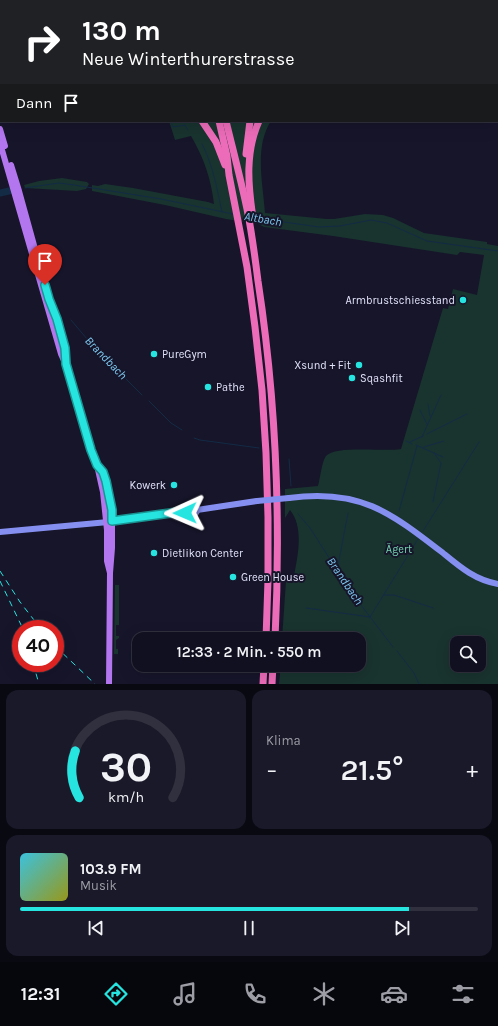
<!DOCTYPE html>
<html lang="de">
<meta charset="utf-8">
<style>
body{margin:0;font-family:Karla,sans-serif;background:#191929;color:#f1f3f6;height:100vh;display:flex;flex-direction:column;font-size:15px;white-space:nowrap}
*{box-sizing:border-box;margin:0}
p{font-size:13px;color:#9c9da5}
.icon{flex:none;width:22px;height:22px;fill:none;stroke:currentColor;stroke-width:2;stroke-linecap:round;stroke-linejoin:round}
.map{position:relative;height:684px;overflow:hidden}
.panel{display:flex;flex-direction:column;gap:6px;padding:6px;background:#090912;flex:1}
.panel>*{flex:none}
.hud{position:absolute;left:0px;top:0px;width:498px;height:122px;box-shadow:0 4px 16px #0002,0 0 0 1px #30303e;background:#202124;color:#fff;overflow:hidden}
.fabs{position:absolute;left:450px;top:636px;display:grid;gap:8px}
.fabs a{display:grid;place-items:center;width:36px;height:36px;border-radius:8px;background:#101020;box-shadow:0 4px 16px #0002,0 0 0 1px #30303e;font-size:20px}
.speed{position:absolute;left:12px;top:620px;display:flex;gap:8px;font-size:20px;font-weight:700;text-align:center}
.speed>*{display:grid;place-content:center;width:52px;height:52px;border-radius:50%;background:#101020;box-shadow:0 4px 16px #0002,0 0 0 1px #30303e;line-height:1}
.speed .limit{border:6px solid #d22;background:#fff;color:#111}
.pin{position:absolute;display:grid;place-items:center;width:34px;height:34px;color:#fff;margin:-41px -17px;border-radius:50% 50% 50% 0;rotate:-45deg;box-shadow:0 0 4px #0007}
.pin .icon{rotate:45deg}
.me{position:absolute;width:44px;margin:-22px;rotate:269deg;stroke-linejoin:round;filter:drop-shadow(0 0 3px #0008)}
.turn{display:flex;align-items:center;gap:14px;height:84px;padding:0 16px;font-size:18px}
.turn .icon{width:52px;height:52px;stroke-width:2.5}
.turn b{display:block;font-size:28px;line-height:34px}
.then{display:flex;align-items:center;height:38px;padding:0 16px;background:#0003;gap:8px;font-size:15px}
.big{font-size:30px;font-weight:600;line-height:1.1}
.panel .card{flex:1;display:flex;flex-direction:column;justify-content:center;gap:6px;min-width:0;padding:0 14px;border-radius:12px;background:#191929}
.panel .dial{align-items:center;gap:0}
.dial svg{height:104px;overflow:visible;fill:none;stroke:#30303e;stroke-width:7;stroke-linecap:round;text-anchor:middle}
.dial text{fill:#f1f3f6;stroke:none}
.song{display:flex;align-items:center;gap:12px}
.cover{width:48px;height:48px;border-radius:6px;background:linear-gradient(135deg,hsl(190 70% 55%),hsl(60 70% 35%))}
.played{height:4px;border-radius:2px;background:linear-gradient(90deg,#26e4e0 85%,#30303e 85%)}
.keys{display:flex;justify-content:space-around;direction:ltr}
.heat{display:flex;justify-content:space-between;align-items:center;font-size:22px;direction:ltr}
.panel .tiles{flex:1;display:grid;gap:6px;grid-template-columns:1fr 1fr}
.card:last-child{grid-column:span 2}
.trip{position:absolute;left:132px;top:632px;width:234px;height:40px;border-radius:12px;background:#101020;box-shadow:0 4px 16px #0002,0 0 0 1px #30303e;font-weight:600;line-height:40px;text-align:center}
.tab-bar{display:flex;height:64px;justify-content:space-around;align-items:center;background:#06060d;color:#9c9da5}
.tab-bar .icon{width:28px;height:28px}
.tab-bar .selected{color:#26e4e0}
.tab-bar b{font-size:18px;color:#f1f3f6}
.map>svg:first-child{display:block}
</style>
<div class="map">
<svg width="498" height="684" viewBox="0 0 498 684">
<rect width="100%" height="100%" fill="#16152a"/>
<g fill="#19332f" fill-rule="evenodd">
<path d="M169 121H271C254 147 263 184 265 213L327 219H334L365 214 383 215 393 218 424 233 487 242V244L498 246V684H279L281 665H359V639H282L286 581 294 576C298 555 304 527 290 510L285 518V489L318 486C320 479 322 461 326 456 335 445 385 452 401 449L443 308 448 309 453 289 477 295 484 255 460 252 457 255 333 236 264 227 258 224 226 219 165 205 92 191V185L98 186 105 184 133 188 208 202 214 204C211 179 204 158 191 136L175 140ZM457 643H479V665H457Z"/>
<polygon points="62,178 87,182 89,184 86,189 77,191 25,188 24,185 39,181"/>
<polygon points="115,585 119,585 119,625 116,625 116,636 119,636 119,638 116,640 116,649 118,649 118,654 114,654"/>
</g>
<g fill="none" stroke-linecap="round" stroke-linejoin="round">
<g stroke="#132b45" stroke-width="1">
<polyline points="171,121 173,127 185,125 188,130"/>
<path d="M202 144C213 165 217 189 222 212"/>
<polyline points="25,188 59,183 74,185 161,199 233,214"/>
<polyline points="256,218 319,227 340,226 371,220 387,223 427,241 498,251"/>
<polyline points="71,320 93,346 142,395"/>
<polyline points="149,401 171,423 182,430"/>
<polyline points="428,404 430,416"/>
<polyline points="420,410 427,424"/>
<polyline points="427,434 467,414"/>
<polyline points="422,437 441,395"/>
<polyline points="194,438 200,440 259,448"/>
<polyline points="406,441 412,444"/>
<polyline points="410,442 423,436"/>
<polyline points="416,445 443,457"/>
<polyline points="424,447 444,441"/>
<polyline points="289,459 291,486"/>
<polyline points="433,502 441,463 434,453"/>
<polyline points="399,511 417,446"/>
<polyline points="298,514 310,528 351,592 393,647"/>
<polyline points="423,531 479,442"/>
<polyline points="337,571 348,513"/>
<polyline points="384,595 394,595 433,608"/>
<polyline points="306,608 370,617 418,539"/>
<polyline points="397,651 414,673 419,684"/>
</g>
<polyline stroke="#132b45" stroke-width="7" points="0,193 9,191"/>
<g stroke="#858ff0" stroke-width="6">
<path d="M289 498C359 488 390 512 443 553 460 567 475 580 498 584"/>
<circle cx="191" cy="510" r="6"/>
<polyline points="197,510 257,501"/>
<polyline points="0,532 119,521 185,511"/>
</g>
<g stroke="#b376ee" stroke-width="6">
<polyline points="0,129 5,146"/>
<polyline points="0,143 61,354 66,365 91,450 97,465 103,492 107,530 107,561 110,573"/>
<polyline points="11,165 19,191 37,256"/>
<path d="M50 301C58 320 64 339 66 359"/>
<polyline points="97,465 103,472 106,481 112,510 112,548 110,573 109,684"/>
</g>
<g stroke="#ec6cb9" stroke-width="7">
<polyline points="182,0 182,1"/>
<polyline points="190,0 190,1"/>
<polyline points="198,0 198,1"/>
<polyline points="223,0 224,1"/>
<polyline points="162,1 163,0"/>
<polyline points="497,31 498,31"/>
<polyline points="497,40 498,40"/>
<polyline points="0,49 1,49"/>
<polyline points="0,57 1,56"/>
<polyline points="202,121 216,142 225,165"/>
<polyline points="219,121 227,156 229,175 247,267 255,327 262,390 266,453 268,517 268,580 266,639"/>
<path d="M226 121C233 150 241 180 247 209 252 233 255 257 258 281 276 399 281 519 275 639"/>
<polyline points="246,154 250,121"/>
<path d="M253 218C248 185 245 152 259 121"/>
<polyline points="263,684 264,665"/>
<polyline points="272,684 273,665"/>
</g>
<g stroke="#26e4e0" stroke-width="1" stroke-dasharray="6 5" stroke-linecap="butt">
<polyline points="0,571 20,602 41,629"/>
<polyline points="0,581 23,629"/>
<polyline points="55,646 95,684"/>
<polyline points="33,663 39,684"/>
</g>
<polyline stroke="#858ff0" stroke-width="6" points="257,501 289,498"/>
</g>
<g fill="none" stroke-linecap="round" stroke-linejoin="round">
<g stroke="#199492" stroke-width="10">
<polyline id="route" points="45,285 49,299 57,319 65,348 66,364 91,450 97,465 103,472 106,481 112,510 112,521 185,511 185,513"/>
</g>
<use href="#route" stroke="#26e4e0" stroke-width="7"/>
</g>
<g fill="#26e4e0" stroke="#16152a" stroke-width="1.5">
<circle cx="463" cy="300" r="4"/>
<circle cx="154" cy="354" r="4"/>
<circle cx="359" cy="365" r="4"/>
<circle cx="352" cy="378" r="4"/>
<circle cx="208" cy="387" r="4"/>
<circle cx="174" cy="485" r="4"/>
<circle cx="154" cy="553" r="4"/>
<circle cx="233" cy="577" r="4"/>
</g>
<g text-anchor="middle" stroke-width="4" stroke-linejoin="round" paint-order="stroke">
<g font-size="11" fill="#e2e2fb" stroke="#16152a" text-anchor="start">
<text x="455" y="304" text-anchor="end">Armbrustschiesstand</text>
<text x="162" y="358">PureGym</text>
<text x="351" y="369" text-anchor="end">Xsund + Fit</text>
<text x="360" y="382">Sqashfit</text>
<text x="216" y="391">Pathe</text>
<text x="166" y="489" text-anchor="end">Kowerk</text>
<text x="162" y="557">Dietlikon Center</text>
<text x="241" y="581">Green House</text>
</g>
<g font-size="11" fill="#75d4b1" stroke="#16152a">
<text x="399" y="553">Ägert</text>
</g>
<g font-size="12" font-style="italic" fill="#7dc8ef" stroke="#16152a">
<text transform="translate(263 219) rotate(10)" y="4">Altbach</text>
<text transform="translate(106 358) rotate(46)" y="4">Brandbach</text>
<text transform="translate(345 581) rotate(56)" y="4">Brandbach</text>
</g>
</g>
</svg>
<div class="fabs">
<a><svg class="icon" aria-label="search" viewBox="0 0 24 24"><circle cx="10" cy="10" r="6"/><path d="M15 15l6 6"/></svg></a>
</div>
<div class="speed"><div class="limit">40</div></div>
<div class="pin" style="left:45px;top:285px;background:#d93025"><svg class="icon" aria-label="arrive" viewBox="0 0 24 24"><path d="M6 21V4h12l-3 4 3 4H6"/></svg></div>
<svg class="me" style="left:185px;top:513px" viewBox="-20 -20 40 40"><path d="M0-17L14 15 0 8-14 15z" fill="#26e4e0" stroke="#fff" stroke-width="4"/></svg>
<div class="trip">12:33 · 2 Min. · 550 m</div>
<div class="hud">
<div class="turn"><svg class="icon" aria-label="right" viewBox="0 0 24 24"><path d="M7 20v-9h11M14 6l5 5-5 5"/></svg><div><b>130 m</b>Neue Winterthurerstrasse</div></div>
<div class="then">Dann<svg class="icon" aria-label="arrive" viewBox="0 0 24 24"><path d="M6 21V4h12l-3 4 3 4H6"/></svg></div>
</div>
</div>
<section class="panel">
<div class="tiles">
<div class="card dial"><svg viewBox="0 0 100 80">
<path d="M14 69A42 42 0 1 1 86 69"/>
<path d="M14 69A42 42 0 0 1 11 33" stroke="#26e4e0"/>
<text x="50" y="56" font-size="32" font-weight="700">30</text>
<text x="50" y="72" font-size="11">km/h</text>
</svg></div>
<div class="card"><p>Klima</p>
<div class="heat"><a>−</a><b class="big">21.5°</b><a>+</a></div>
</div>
<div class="card">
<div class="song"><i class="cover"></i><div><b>103.9 FM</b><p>Musik</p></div></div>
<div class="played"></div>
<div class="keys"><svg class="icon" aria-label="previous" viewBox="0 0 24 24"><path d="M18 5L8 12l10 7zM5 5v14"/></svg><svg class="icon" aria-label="pause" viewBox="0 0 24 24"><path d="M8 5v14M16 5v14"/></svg><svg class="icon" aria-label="next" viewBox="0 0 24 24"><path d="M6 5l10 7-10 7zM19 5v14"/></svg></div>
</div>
</div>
</section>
<nav class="tab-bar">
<b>12:31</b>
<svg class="icon selected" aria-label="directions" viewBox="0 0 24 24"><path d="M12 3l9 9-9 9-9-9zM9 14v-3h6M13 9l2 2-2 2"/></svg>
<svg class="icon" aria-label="music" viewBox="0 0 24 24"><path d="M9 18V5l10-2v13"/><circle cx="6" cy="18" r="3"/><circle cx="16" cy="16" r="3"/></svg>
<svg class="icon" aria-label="phone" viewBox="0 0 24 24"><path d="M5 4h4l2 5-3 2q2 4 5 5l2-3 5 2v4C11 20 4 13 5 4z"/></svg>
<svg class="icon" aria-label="climate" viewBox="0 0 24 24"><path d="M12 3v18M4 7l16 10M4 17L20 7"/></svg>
<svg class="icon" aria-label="car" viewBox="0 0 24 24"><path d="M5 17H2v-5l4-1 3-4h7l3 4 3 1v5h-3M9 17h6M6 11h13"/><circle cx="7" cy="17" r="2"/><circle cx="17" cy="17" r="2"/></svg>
<svg class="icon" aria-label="filters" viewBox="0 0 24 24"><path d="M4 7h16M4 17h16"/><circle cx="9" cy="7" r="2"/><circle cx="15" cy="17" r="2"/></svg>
</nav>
